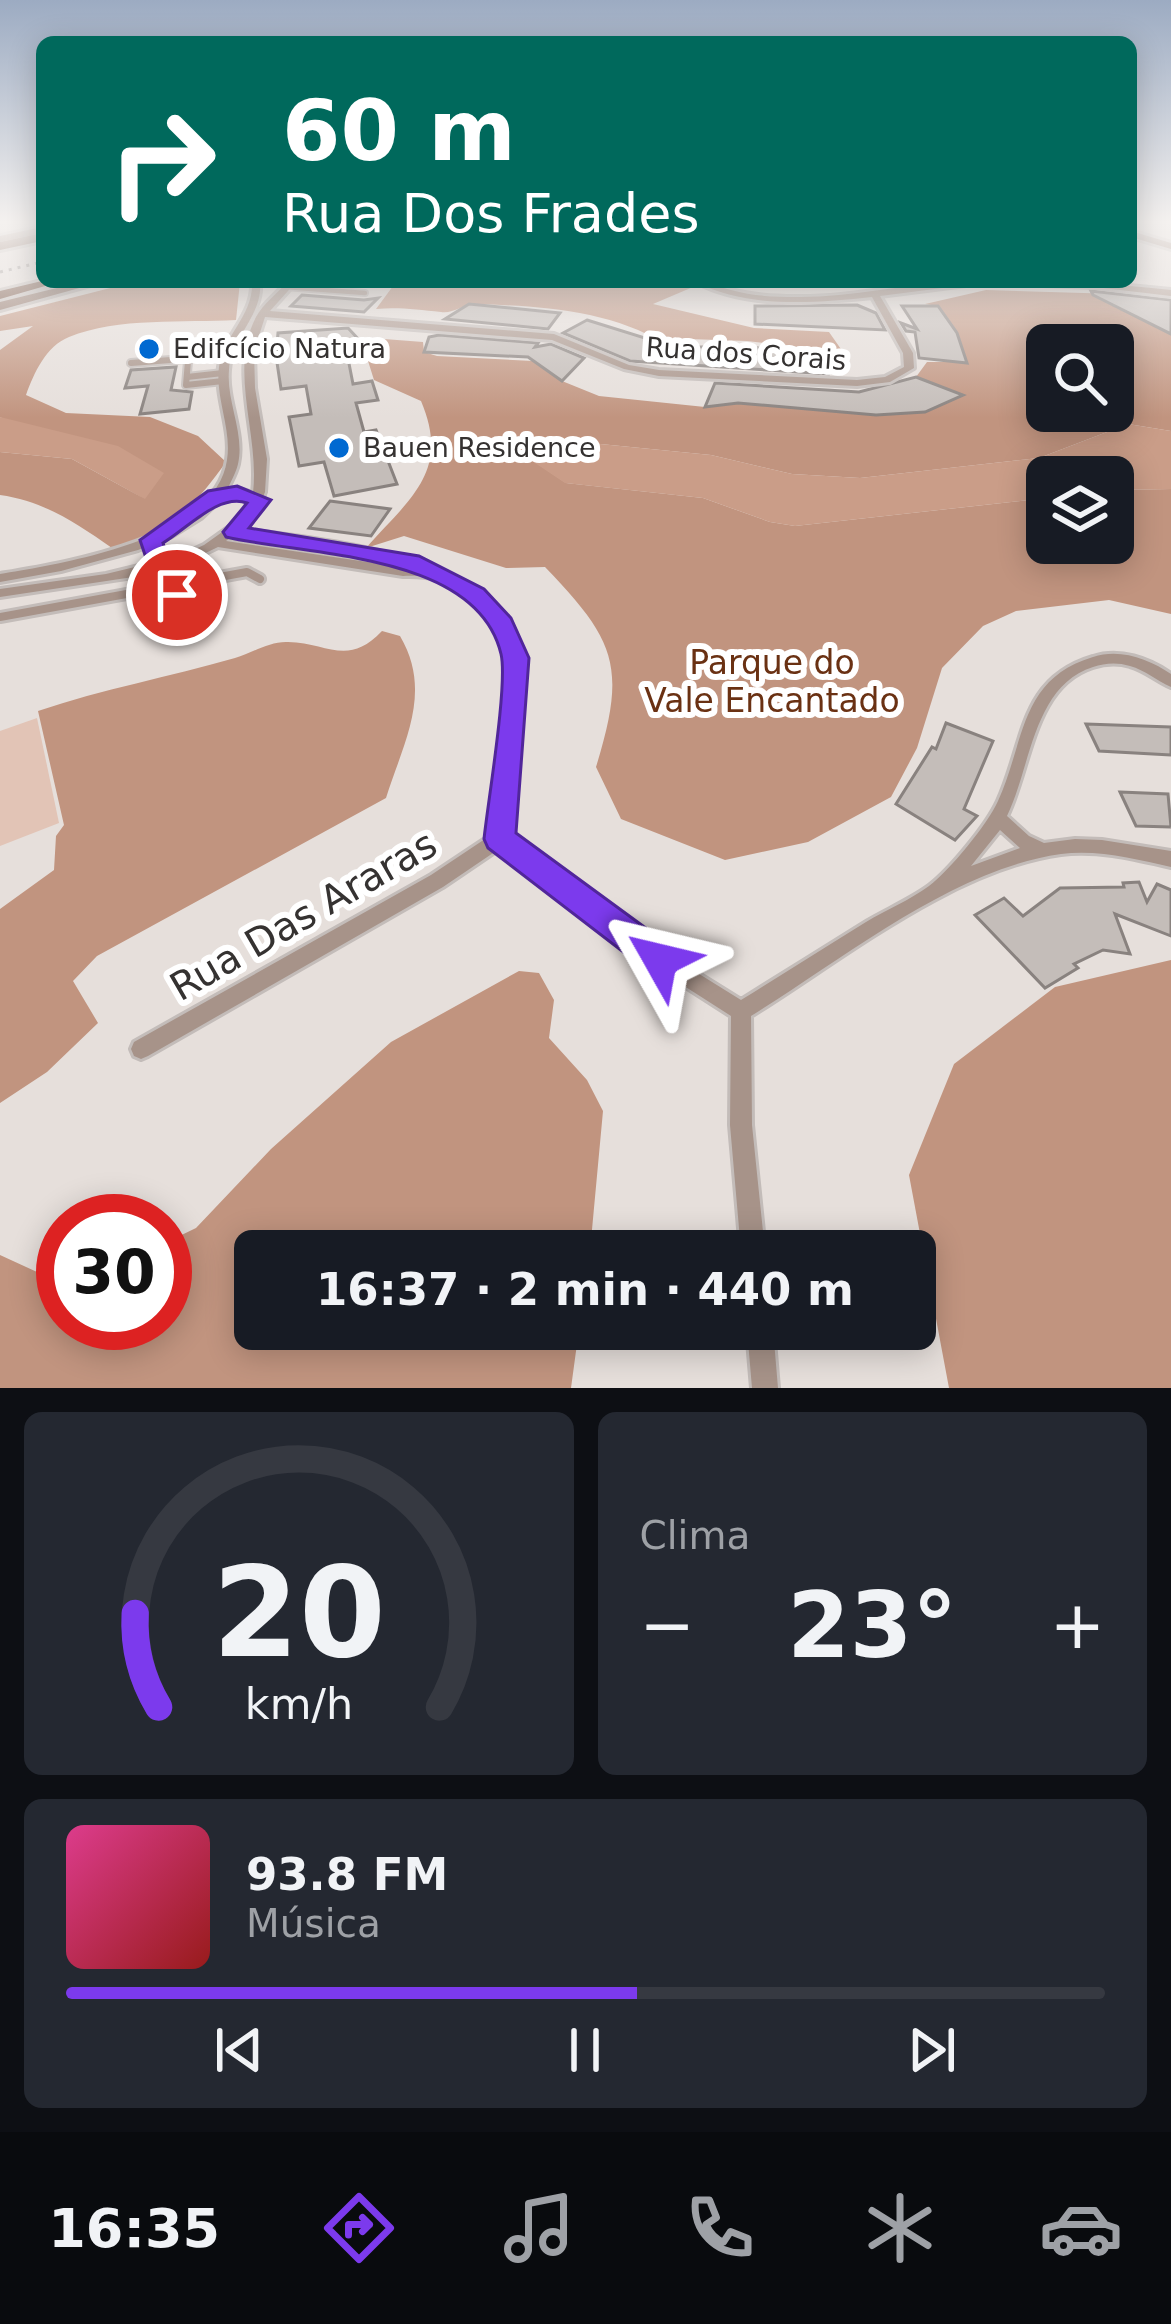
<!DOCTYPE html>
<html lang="pt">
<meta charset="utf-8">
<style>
body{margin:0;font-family:"DejaVu Sans",sans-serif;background:#242831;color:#f1f3f6;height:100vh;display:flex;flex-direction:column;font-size:45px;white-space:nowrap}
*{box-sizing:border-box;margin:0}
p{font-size:39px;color:#9ea1a6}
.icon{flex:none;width:66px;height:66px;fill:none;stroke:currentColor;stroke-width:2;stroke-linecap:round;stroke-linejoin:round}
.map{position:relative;height:1388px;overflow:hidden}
.panel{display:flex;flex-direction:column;gap:24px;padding:24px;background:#0d0f14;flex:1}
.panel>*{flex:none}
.hud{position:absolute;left:36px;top:36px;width:1101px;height:252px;border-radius:18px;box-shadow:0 6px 30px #0003;background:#00695c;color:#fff;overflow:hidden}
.controls{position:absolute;left:1026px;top:324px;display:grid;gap:24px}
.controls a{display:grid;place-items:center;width:108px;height:108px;border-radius:18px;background:#171b24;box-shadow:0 6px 30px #0003;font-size:60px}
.speed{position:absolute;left:36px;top:1194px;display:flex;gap:24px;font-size:60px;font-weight:700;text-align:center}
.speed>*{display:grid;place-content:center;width:156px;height:156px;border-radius:50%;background:#171b24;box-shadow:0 6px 30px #0003;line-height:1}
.speed .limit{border:18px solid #d22;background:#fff;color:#111}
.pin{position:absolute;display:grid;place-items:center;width:102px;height:102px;color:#fff;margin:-51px;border:6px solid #fff;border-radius:50%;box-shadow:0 3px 12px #0007}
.me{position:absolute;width:132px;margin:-66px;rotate:307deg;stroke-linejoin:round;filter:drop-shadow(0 0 9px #0008)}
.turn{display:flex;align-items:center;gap:42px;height:252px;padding:0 48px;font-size:54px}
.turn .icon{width:156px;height:156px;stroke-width:2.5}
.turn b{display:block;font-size:84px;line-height:102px}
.big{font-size:90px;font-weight:600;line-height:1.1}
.panel .card{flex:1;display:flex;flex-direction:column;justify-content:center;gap:18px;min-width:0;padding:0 42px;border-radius:18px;background:#242831}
.panel .dial{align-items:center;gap:0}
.dial svg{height:312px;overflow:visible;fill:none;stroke:#363941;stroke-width:7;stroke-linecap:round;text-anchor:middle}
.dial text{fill:#f1f3f6;stroke:none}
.song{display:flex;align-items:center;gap:36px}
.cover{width:144px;height:144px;border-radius:18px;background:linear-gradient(135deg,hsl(330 70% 55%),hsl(0 70% 35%))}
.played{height:12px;border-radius:6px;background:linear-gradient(90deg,#7c3aed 55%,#363941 55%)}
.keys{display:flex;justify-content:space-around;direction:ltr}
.heat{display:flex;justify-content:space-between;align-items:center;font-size:66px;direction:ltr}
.panel .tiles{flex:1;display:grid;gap:24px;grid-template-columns:1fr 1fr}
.card:last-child{grid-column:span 2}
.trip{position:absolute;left:234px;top:1230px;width:702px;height:120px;border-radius:18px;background:#171b24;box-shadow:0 6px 30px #0003;font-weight:600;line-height:120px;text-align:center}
.tab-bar{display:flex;height:192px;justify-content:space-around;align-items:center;background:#090b0e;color:#9ea1a6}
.tab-bar .icon{width:84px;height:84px}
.tab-bar .current{color:#7c3aed}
.tab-bar b{font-size:54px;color:#f1f3f6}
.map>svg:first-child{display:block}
</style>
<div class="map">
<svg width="1171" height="1388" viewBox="0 0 1171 1388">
<rect width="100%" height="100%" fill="#e6dfdb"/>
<polygon fill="#e2c4b6" points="37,718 59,823 0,846 0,731"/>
<g fill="#c1947f" fill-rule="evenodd">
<path d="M134 282H240L236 320C184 323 118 317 69 337 46 346 34 373 26 395L66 413 150 417 198 436 226 462C193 509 167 532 112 548 76 523 44 501 0 495V452L72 459 145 499 0 417V350L33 326 0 331V316Z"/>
<path d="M396 282H688L693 287 653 304 754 328 829 332 843 352 747 341 689 339 664 344C612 310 537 306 476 304 463 304 453 314 441 312 418 310 400 307 376 309Z"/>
<path d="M986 290 1117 294 1171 334V431L1128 424 1039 458 860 478 792 474 711 455 540 438 522 445 520 452 566 483 703 498 770 522 795 526 1047 498V543H1113V490L1171 489V614L1109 600 1016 611 983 626 942 668 917 748 891 797 808 842 725 860 621 819 596 767C627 666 616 641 545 567L506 568 404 536 366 548C410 498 451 472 421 401L374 380 363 345 384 339 423 342 424 352 437 356 533 361 562 381 599 396 705 407 738 403 876 415 925 412 961 395 916 377 927 362H967L957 333 938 306 925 304ZM1047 345H1113V411H1047Z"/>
<path d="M382 631 400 636C433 692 404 741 386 798L97 956 73 981 98 1023 47 1072 0 1103V909L54 870 56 836 64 825 38 711C103 689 169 677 235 658 252 653 270 641 288 642 328 643 348 667 382 631Z"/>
<polygon points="1171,960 1171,1388 949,1388 909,1175 954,1064 1055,987"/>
<polygon points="519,971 539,973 554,1000 549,1038 587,1080 603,1111 590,1251 255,1251 255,1329 579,1329 571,1388 0,1388 0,1255 37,1272 63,1264 63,1323 165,1323 165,1243 196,1228 271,1149 391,1042"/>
</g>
<g fill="#ca9d88">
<polygon points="0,417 118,446 164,473 145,499 72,459 0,452"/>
<polygon points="1128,424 1171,431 1171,489 1113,490 1113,477 1047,477 1047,498 795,526 770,522 703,498 565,483 520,453 522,446 540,438 711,455 792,474 860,478 1039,458"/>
</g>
<g fill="#c4bdb9" stroke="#89827f" stroke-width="3">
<polygon points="1091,291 1171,300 1171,334 1093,295"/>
<polygon points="302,295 364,300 378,298 364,312 291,306"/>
<polygon points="469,304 560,313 548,329 445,319"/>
<polygon points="857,305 876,313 885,330 755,324 755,306"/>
<polygon points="902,306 938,306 957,333 967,363 919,358 915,332 906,331 901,323 917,329"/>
<polygon points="587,320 645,338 663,358 683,347 751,347 826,357 828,374 630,361 563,333"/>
<polygon points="348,328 361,342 345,343 353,384 372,381 378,400 356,403 364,432 376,430 397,484 334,496 324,462 299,466 289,417 311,414 306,386 281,389 276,356 278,333"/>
<polygon points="439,335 538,343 535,347 551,344 584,358 562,381 528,357 424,352 429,337"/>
<polygon points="176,367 171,390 192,392 189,409 140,414 148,386 125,388 131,370"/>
<polygon points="916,377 963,395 925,412 876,415 738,403 705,407 715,383 859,392"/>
<polygon points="330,501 390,509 371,536 309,528"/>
<polygon points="946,723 993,741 964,809 977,816 955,840 896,804 932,747 936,749"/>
<polygon points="1086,724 1171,727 1171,755 1099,751"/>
<polygon points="1120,792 1168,794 1171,827 1136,826"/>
<polygon points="1139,882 1147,902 1157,884 1171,890 1171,936 1115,914 1130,954 1103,950 1074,964 1078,968 1045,988 975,915 1004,898 1023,916 1060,888 1124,887 1123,883"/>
</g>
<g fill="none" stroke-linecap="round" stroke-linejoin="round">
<g stroke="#c3bcb9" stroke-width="8">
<polyline id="service-far2" points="285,287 365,293"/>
</g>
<g stroke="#c3bcb9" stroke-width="10">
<g id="service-far1">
<polyline points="131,363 184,359 188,361 186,385 223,381"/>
<polyline points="187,377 223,373"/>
</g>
</g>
<g stroke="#c3bcb9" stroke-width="14">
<g id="service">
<polyline points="172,562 181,598 203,595 210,578"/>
<polyline points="0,617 247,572 260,579"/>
</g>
</g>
<g stroke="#c3bcb9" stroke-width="6">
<g id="minor">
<path d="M252 282H260C263 316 231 337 229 370 226 401 245 433 238 464 236 473 231 481 227 490L237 488 253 493C260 435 228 371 256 317 263 304 278 293 287 282H296L270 311 554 334 629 365 659 370 857 380 885 377 904 367 903 353 872 297C814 303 749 309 696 282 709 282 719 287 731 290 752 296 774 297 795 297 848 298 899 285 951 282 1024 278 1098 282 1171 290V296L1095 287 1017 284 966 285 880 296 913 353 914 368 890 382 857 386 659 376 624 369 552 340 265 317 254 351 255 388 267 459 265 492 263 497 266 500C256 507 253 521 242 529 317 540 472 552 512 626 518 635 521 651 522 661 525 679 522 699 521 716 516 756 509 796 508 836L667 954 741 1000C783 974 824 948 866 922 886 910 910 900 929 886 950 870 987 825 998 801 1025 742 1019 679 1093 657 1120 648 1149 659 1171 674V687C1157 681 1145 670 1130 666 1117 662 1105 663 1093 667 1033 686 1031 767 1007 816L1029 836 1044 843 1075 839 1102 840 1171 851V867C1136 859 1097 849 1061 854 953 869 843 959 751 1016L752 1125 765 1251H741L730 1125 731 1016 653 966 499 849 443 887 148 1056 141 1059 134 1056 131 1049 134 1042 431 875 491 835C494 776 522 688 501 633 495 617 478 602 463 593 440 579 431 575 403 576L218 547 189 561 133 577 0 597V589L106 574 180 556 204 545 239 520 249 500 236 496 222 498 201 518 172 536 138 550 61 571 0 582V574C66 563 216 539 227 460 232 429 215 398 219 367 223 336 254 315 252 282ZM233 536 357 554 408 568 226 541ZM1000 830 1020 848 971 866Z"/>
<polygon points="747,1329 773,1329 778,1388 752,1388"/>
</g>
</g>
<g stroke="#c3bcb9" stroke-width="6">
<g id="secondary">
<polygon points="42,227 42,233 0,242 0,236"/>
<polygon points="1131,231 1171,243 1171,249 1131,237"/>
<polygon points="81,282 101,282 0,310 0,302"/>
</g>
</g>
<g stroke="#c3bcb9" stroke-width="6">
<g id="trunk">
<polygon points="42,233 42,241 0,250 0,242"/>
<polygon points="42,281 59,282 0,299 0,291"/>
</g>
</g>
<use href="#service-far2" stroke="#a79389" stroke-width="4.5"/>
<use href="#service-far1" stroke="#a79389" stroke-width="6"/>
<use href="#service" stroke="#a79389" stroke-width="8"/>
<use href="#minor" fill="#a79389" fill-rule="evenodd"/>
<use href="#secondary" fill="#8a6d60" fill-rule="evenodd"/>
<use href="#trunk" fill="#6c4736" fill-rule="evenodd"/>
<polyline stroke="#95908e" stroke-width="3" stroke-dasharray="3 6" stroke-linecap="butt" points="0,272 42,262"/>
</g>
<linearGradient id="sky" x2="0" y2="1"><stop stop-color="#9cabc2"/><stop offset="0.53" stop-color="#f4f1ef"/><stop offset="1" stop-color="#f4f1ef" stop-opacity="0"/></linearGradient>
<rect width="1171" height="418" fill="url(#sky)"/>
<path fill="#7c3aed" stroke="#51269a" stroke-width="3" d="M237 486 271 500 249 528 419 556 484 589 511 618 529 658 516 833 673 948 678 960 673 971 660 976 648 971 488 848 484 839C488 801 508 684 501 654 477 552 307 556 226 537L223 532 247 503C219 493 188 528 163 543L165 549 184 562 189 595 177 603 169 600 161 566 146 558 140 540 208 491Z"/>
<g fill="#0069d1" stroke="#fff" stroke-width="4.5">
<circle cx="149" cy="349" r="12"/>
<circle cx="339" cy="448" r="12"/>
</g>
<g text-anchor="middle" stroke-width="12" stroke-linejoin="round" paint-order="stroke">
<g font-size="27" fill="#353231" stroke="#fff" text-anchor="start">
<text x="173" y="358">Edifcício Natura</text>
<text x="363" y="457">Bauen Residence</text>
</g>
<g font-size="27" fill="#353231" stroke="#fff">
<text transform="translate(746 354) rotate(4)" y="9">Rua dos Corais</text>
</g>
<g font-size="33" fill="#6a3113" stroke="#fff">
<text x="772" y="674">Parque do<tspan x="772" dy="38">Vale Encantado</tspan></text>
</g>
<g font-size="39" fill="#353231" stroke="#fff">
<text transform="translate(303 915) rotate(-30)" y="14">Rua Das Araras</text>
</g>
</g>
</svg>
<div class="controls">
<a><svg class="icon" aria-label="search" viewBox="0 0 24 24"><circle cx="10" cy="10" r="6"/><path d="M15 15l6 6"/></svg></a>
<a><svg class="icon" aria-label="layers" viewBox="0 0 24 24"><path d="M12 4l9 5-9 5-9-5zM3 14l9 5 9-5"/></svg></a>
</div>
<div class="speed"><div class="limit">30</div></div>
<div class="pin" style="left:177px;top:595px;background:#d93025"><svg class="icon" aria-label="arrive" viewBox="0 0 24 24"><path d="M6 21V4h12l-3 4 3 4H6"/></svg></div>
<svg class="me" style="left:660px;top:960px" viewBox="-20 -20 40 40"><path d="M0-17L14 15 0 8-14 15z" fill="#7c3aed" stroke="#fff" stroke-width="4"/></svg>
<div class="trip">16:37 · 2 min · 440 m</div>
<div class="hud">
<div class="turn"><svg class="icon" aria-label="right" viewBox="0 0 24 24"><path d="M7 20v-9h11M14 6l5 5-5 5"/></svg><div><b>60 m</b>Rua Dos Frades</div></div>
</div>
</div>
<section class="panel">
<div class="tiles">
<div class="card dial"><svg viewBox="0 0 100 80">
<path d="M14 69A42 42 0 1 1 86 69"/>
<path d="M14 69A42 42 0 0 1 8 45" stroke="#7c3aed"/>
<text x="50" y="56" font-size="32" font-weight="700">20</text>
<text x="50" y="72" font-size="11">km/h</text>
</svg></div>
<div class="card"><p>Clima</p>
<div class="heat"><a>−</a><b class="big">23°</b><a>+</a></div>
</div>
<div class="card">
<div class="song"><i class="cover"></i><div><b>93.8 FM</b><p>Música</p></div></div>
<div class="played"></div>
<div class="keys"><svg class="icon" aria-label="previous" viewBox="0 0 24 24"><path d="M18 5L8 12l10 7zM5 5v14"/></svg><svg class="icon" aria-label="pause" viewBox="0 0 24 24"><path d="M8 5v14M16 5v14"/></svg><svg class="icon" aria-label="next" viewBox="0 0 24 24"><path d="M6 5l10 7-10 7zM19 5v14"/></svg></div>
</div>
</div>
</section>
<nav class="tab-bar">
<b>16:35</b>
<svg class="icon current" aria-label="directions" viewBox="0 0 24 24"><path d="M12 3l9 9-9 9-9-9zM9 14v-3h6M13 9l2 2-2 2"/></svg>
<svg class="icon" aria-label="music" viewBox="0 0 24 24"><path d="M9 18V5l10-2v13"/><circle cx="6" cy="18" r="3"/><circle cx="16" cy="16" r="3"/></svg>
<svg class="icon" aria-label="phone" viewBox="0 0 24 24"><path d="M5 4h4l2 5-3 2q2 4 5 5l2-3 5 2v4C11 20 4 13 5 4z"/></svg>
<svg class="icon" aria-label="climate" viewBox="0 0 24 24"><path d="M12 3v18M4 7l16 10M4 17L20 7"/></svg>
<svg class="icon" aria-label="car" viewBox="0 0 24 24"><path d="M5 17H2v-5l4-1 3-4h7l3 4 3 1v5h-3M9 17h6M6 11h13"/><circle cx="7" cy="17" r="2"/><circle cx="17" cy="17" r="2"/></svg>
</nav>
